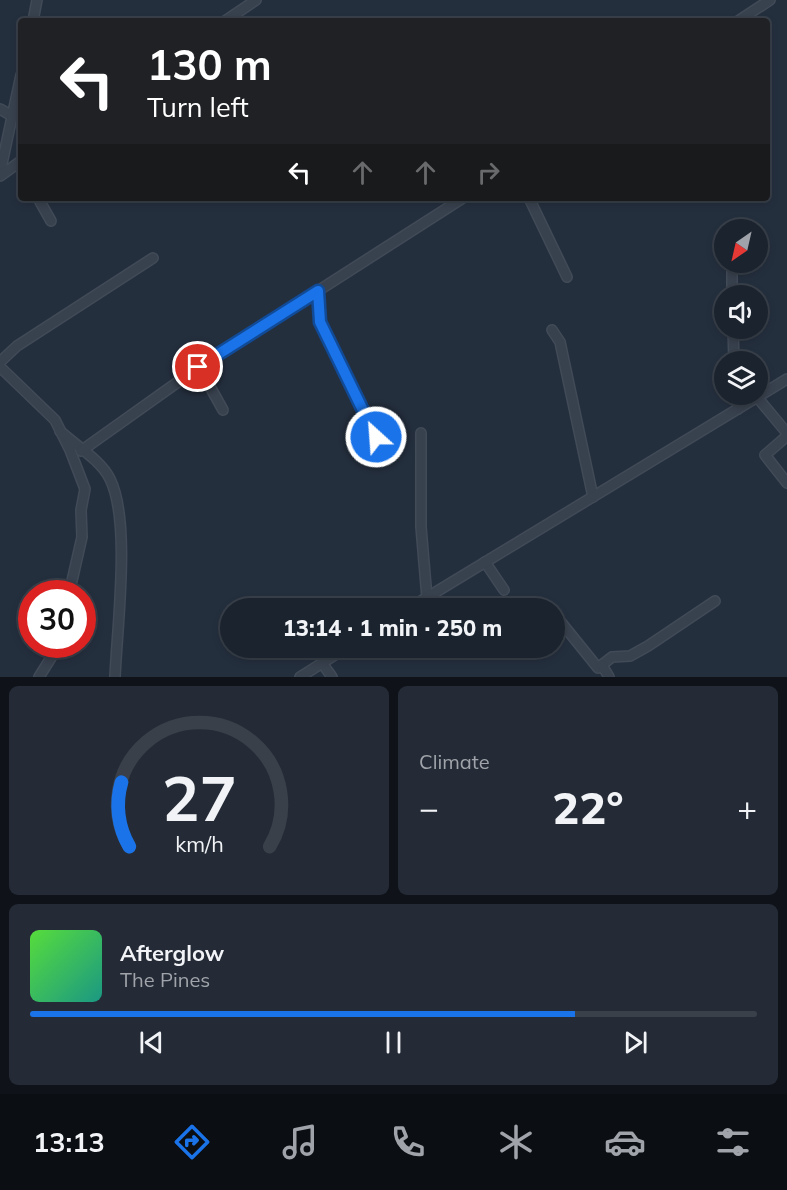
<!DOCTYPE html>
<meta charset="utf-8">
<style>
body{margin:0;font-family:Mulish,sans-serif;background:#242b36;color:#f1f3f6;height:100vh;display:flex;flex-direction:column;font-size:22px;white-space:nowrap}
*{box-sizing:border-box;margin:0}
p{font-size:20px;color:#a0a4aa}
.icon{flex:none;width:33px;height:33px;fill:none;stroke:currentColor;stroke-width:2;stroke-linecap:round;stroke-linejoin:round}
.map{position:relative;height:677px;overflow:hidden}
.sheet{display:flex;flex-direction:column;gap:9px;padding:9px;background:#0f1319;flex:1}
.sheet>*{flex:none}
.hud{position:absolute;left:18px;top:18px;width:752px;height:183px;border-radius:6px;box-shadow:0 3px 9px #0003,0 0 0 2px #39404a;background:#202124;color:#fff;overflow:hidden}
.needle{width:39px;rotate:214deg}
.controls{position:absolute;left:714px;top:219px;display:grid;gap:12px}
.controls a{display:grid;place-items:center;width:54px;height:54px;border-radius:50%;background:#1b232e;box-shadow:0 3px 9px #0003,0 0 0 2px #39404a;font-size:30px}
.speed{position:absolute;left:18px;top:580px;display:flex;gap:12px;font-size:30px;font-weight:700;text-align:center}
.speed>*{display:grid;place-content:center;width:78px;height:78px;border-radius:50%;background:#1b232e;box-shadow:0 3px 9px #0003,0 0 0 2px #39404a;line-height:1}
.speed .limit{border:9px solid #d22;background:#fff;color:#111}
.pin{position:absolute;display:grid;place-items:center;width:51px;height:51px;color:#fff;margin:-26px;border:3px solid #fff;border-radius:50%;box-shadow:0 2px 6px #0007}
.me{position:absolute;width:66px;margin:-33px;rotate:334deg;stroke-linejoin:round;filter:drop-shadow(0 0 4px #0008)}
.turn{display:flex;align-items:center;gap:21px;height:126px;padding:0 30px;font-size:27px}
.turn .icon{width:78px;height:78px;stroke-width:2.5}
.turn b{display:block;font-size:42px;line-height:51px}
.lanes{display:flex;align-items:center;height:57px;padding:0 30px;background:#0003;justify-content:center;gap:30px;direction:ltr}
.lanes .off{opacity:.35}
.big{font-size:45px;font-weight:800;line-height:1.1}
.sheet .tile{flex:1;display:flex;flex-direction:column;justify-content:center;gap:9px;min-width:0;padding:0 21px;border-radius:9px;background:#242b36}
.sheet .dial{align-items:center;gap:0}
.dial svg{height:156px;overflow:visible;fill:none;stroke:#39404a;stroke-width:7;stroke-linecap:round;text-anchor:middle}
.dial text{fill:#f1f3f6;stroke:none}
.song{display:flex;align-items:center;gap:18px}
.cover{width:72px;height:72px;border-radius:9px;background:linear-gradient(135deg,hsl(110 70% 55%),hsl(170 70% 35%))}
.played{height:6px;border-radius:3px;background:linear-gradient(90deg,#1a73e8 75%,#39404a 75%)}
.keys{display:flex;justify-content:space-around;direction:ltr}
.heat{display:flex;justify-content:space-between;align-items:center;font-size:33px;direction:ltr}
.sheet .tiles{flex:1;display:grid;gap:9px;grid-template-columns:1fr 1fr}
.tile:last-child{grid-column:span 2}
.trip{position:absolute;left:220px;top:598px;width:345px;height:60px;border-radius:30px;background:#1b232e;box-shadow:0 3px 9px #0003,0 0 0 2px #39404a;font-weight:800;line-height:60px;text-align:center}
.tab-bar{display:flex;height:96px;justify-content:space-around;align-items:center;background:#0b0e12;color:#a0a4aa}
.tab-bar .icon{width:42px;height:42px}
.tab-bar .current{color:#1a73e8}
.tab-bar b{font-size:27px;color:#f1f3f6}
.map>svg:first-child{display:block}
</style>
<div class="map">
<svg width="787" height="677" viewBox="0 0 787 677">
<rect width="100%" height="100%" fill="#242f3e"/>
<g fill="none" stroke-linecap="round" stroke-linejoin="round">
<g stroke="#414a57" stroke-width="12">
<g id="minor">
<polyline points="33,21 37,0"/>
<polyline points="225,21 256,0"/>
<polyline points="738,21 770,0"/>
<polyline points="0,109 12,116"/>
<polyline points="0,173 21,75"/>
<polyline points="0,176 21,161"/>
<polyline points="38,198 51,221"/>
<polyline points="529,198 567,277"/>
<polyline points="732,262 732,296"/>
<polyline points="318,291 320,322 376,437"/>
<polyline points="733,328 734,362"/>
<polyline points="552,330 560,342 593,497"/>
<polyline points="0,362 17,346 153,258"/>
<polyline points="0,367 55,420 70,450 85,489 81,510 82,537 69,594"/>
<polyline points="199,367 223,410"/>
<polyline points="737,394 738,409"/>
<polyline points="757,397 787,433"/>
<path d="M60 431C75 445 101 460 110 479 131 521 117 627 115 677"/>
<polyline points="421,433 421,527 427,598"/>
<polyline points="787,436 765,455 787,483"/>
<polyline points="81,451 199,367 463,198"/>
<polyline points="485,562 504,590"/>
<polyline points="423,600 437,609"/>
<polyline points="408,609 787,379"/>
<polyline points="556,616 598,668 612,657 630,656 648,646 715,601"/>
<polyline points="322,663 332,677"/>
<polyline points="602,665 609,677"/>
<polyline points="39,677 59,645"/>
<polyline points="300,677 346,648"/>
</g>
</g>
<use href="#minor" stroke="#38414e" stroke-width="9"/>
</g>
<g fill="none" stroke-linecap="round" stroke-linejoin="round">
<g stroke="#114b97" stroke-width="15">
<polyline id="route" points="198,367 318,291 320,322 376,437"/>
</g>
<use href="#route" stroke="#1a73e8" stroke-width="10"/>
</g>
</svg>
<div class="controls">
<a><svg class="needle" viewBox="-14 -14 28 28"><path d="M0-13l5 13h-10z" fill="#e53935"/><path d="M0 13l5-13h-10z" fill="#a0a4aa"/></svg></a>
<a><svg class="icon" aria-label="sound" viewBox="0 0 24 24"><path d="M4 9h4l5-4v14l-5-4H4zM17 9q2 3 0 6"/></svg></a>
<a><svg class="icon" aria-label="layers" viewBox="0 0 24 24"><path d="M12 4l9 5-9 5-9-5zM3 14l9 5 9-5"/></svg></a>
</div>
<div class="speed"><div class="limit">30</div></div>
<div class="pin" style="left:198px;top:367px;background:#d93025"><svg class="icon" aria-label="arrive" viewBox="0 0 24 24"><path d="M6 21V4h12l-3 4 3 4H6"/></svg></div>
<svg class="me" style="left:376px;top:437px" viewBox="-20 -20 40 40"><circle r="17" fill="#1a73e8" stroke="#fff" stroke-width="3"/><path d="M0-11L8 9 0 5-8 9z" fill="#fff"/></svg>
<div class="trip">13:14 · 1 min · 250 m</div>
<div class="hud">
<div class="turn"><svg class="icon" aria-label="left" viewBox="0 0 24 24"><path d="M17 20v-9H6M10 6l-5 5 5 5"/></svg><div><b>130 m</b>Turn left</div></div>
<div class="lanes"><svg class="icon" aria-label="left" viewBox="0 0 24 24"><path d="M17 20v-9H6M10 6l-5 5 5 5"/></svg><svg class="icon off" aria-label="ahead" viewBox="0 0 24 24"><path d="M12 20V5M6 11l6-6 6 6"/></svg><svg class="icon off" aria-label="ahead" viewBox="0 0 24 24"><path d="M12 20V5M6 11l6-6 6 6"/></svg><svg class="icon off" aria-label="right" viewBox="0 0 24 24"><path d="M7 20v-9h11M14 6l5 5-5 5"/></svg></div>
</div>
</div>
<section class="sheet">
<div class="tiles">
<div class="tile dial"><svg viewBox="0 0 100 80">
<path d="M14 69A42 42 0 1 1 86 69"/>
<path d="M14 69A42 42 0 0 1 10 36" stroke="#1a73e8"/>
<text x="50" y="56" font-size="32" font-weight="700">27</text>
<text x="50" y="72" font-size="11">km/h</text>
</svg></div>
<div class="tile"><p>Climate</p>
<div class="heat"><a>−</a><b class="big">22°</b><a>+</a></div>
</div>
<div class="tile">
<div class="song"><i class="cover"></i><div><b>Afterglow</b><p>The Pines</p></div></div>
<div class="played"></div>
<div class="keys"><svg class="icon" aria-label="previous" viewBox="0 0 24 24"><path d="M18 5L8 12l10 7zM5 5v14"/></svg><svg class="icon" aria-label="pause" viewBox="0 0 24 24"><path d="M8 5v14M16 5v14"/></svg><svg class="icon" aria-label="next" viewBox="0 0 24 24"><path d="M6 5l10 7-10 7zM19 5v14"/></svg></div>
</div>
</div>
</section>
<nav class="tab-bar">
<b>13:13</b>
<svg class="icon current" aria-label="directions" viewBox="0 0 24 24"><path d="M12 3l9 9-9 9-9-9zM9 14v-3h6M13 9l2 2-2 2"/></svg>
<svg class="icon" aria-label="music" viewBox="0 0 24 24"><path d="M9 18V5l10-2v13"/><circle cx="6" cy="18" r="3"/><circle cx="16" cy="16" r="3"/></svg>
<svg class="icon" aria-label="phone" viewBox="0 0 24 24"><path d="M5 4h4l2 5-3 2q2 4 5 5l2-3 5 2v4C11 20 4 13 5 4z"/></svg>
<svg class="icon" aria-label="climate" viewBox="0 0 24 24"><path d="M12 3v18M4 7l16 10M4 17L20 7"/></svg>
<svg class="icon" aria-label="car" viewBox="0 0 24 24"><path d="M5 17H2v-5l4-1 3-4h7l3 4 3 1v5h-3M9 17h6M6 11h13"/><circle cx="7" cy="17" r="2"/><circle cx="17" cy="17" r="2"/></svg>
<svg class="icon" aria-label="filters" viewBox="0 0 24 24"><path d="M4 7h16M4 17h16"/><circle cx="9" cy="7" r="2"/><circle cx="15" cy="17" r="2"/></svg>
</nav>
